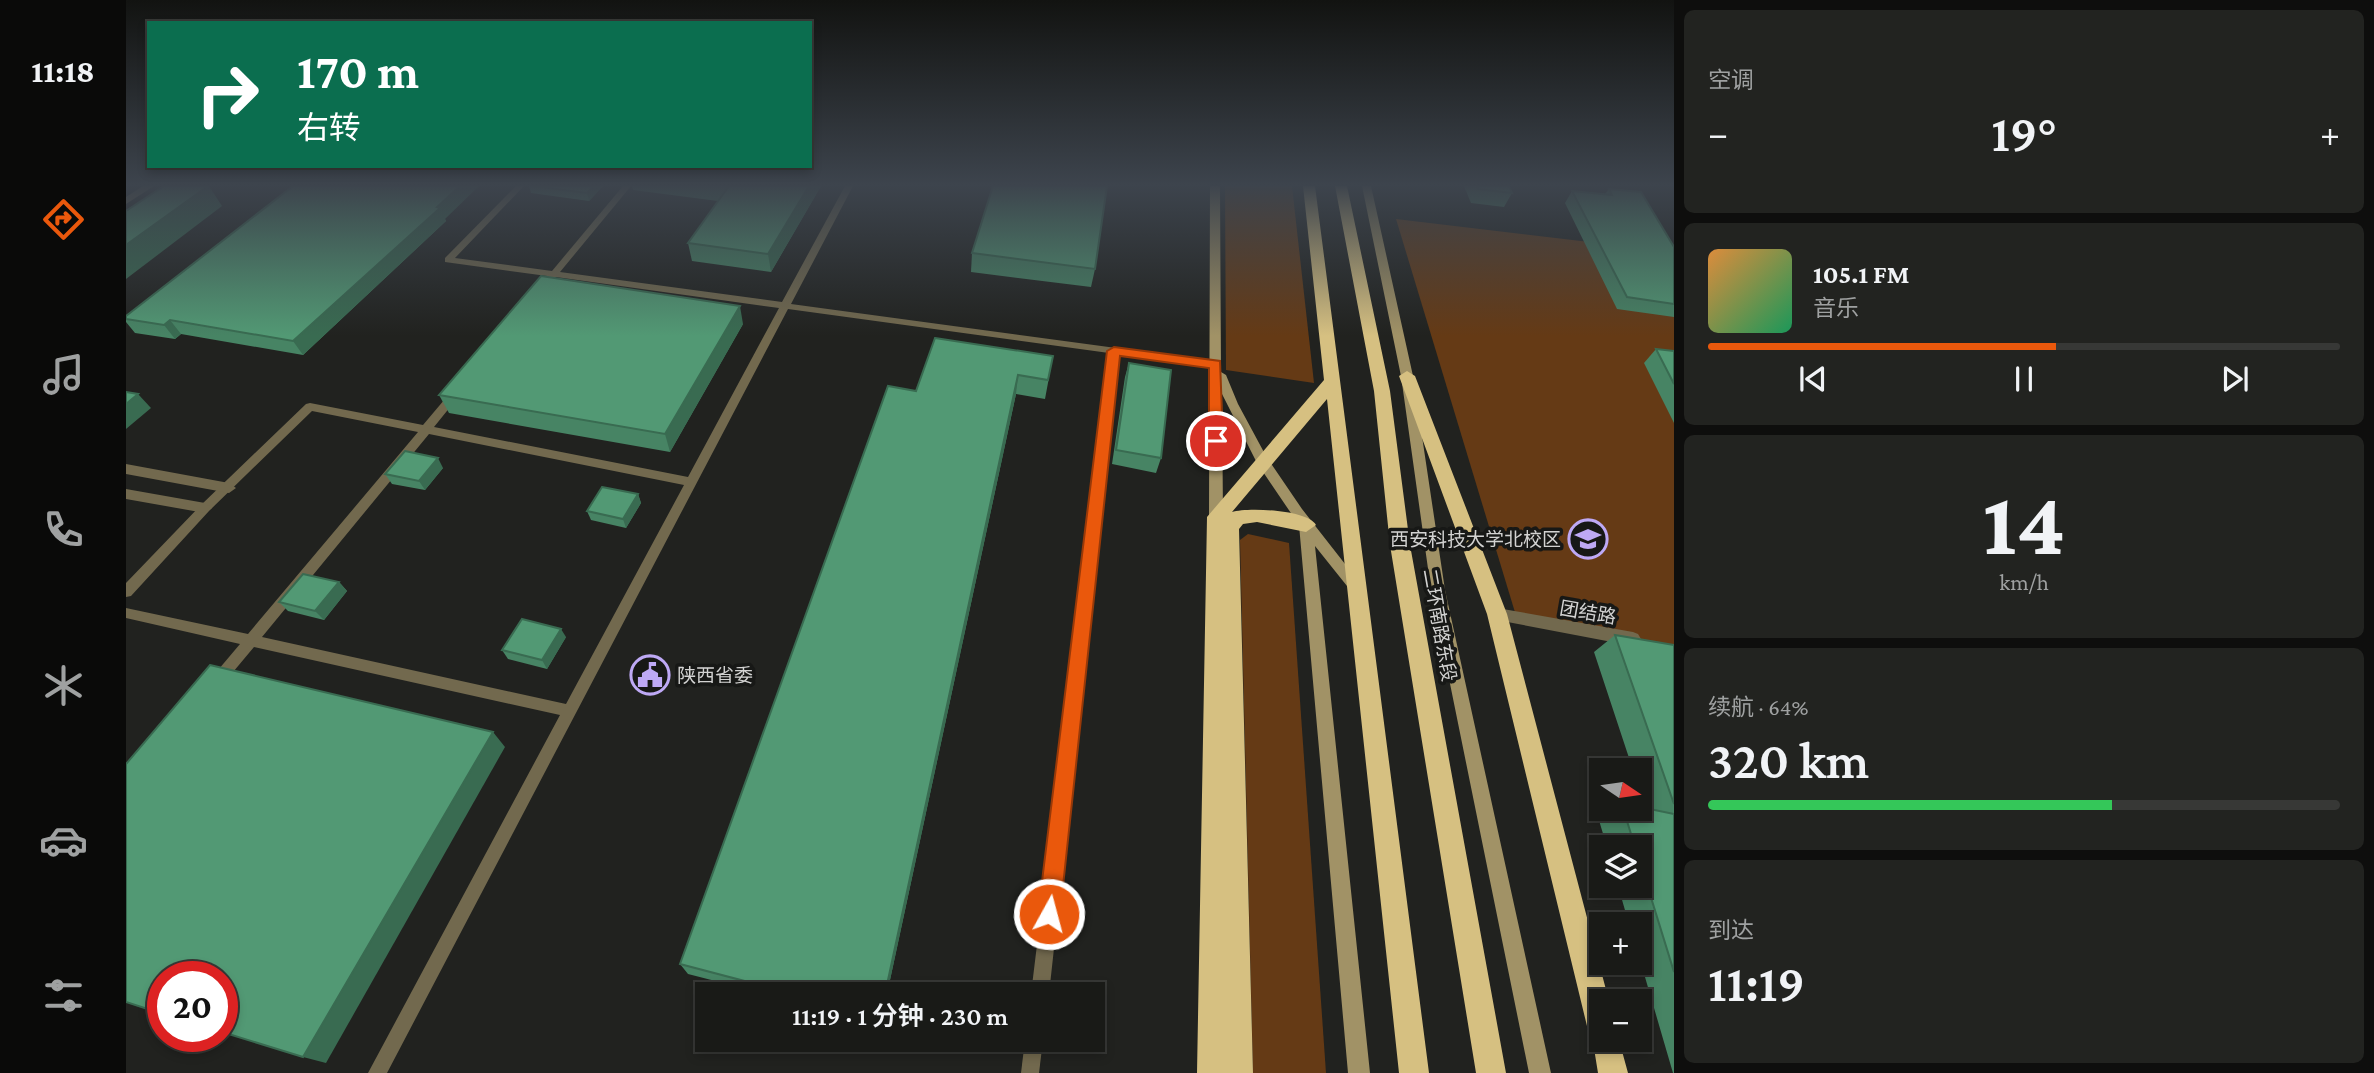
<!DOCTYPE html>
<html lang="zh">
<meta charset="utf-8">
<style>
body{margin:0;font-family:"Crimson Pro","Noto Sans SC",serif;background:#222320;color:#f1f3f6;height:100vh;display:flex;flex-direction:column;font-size:26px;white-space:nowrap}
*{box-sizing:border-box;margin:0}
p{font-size:23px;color:#9fa1a1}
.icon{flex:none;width:38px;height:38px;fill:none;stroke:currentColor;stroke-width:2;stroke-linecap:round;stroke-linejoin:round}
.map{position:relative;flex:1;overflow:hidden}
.drawer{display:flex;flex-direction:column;gap:10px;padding:10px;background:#0e0e0d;width:700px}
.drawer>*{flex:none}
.guide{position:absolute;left:21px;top:21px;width:665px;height:147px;border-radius:0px;box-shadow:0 4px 10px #0003,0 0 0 2px #373836;background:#0b6e4f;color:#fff;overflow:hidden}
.needle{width:46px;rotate:103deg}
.fabs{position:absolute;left:1463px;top:758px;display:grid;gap:14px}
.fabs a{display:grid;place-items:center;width:63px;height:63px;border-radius:0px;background:#191a17;box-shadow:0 4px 10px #0003,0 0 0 2px #373836;font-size:35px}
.speed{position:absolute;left:21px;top:961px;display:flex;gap:14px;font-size:35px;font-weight:700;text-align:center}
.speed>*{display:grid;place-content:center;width:91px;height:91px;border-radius:50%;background:#191a17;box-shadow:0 4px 10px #0003,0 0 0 2px #373836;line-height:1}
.speed .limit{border:10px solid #d22;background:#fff;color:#111}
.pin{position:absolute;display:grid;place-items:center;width:60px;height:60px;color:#fff;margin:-30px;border:4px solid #fff;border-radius:50%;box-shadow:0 2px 7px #0007}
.me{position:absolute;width:77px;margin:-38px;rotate:7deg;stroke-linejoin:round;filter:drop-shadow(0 0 5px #0008)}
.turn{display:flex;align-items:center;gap:24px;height:147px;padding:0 35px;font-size:32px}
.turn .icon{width:91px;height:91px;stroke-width:2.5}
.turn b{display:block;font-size:49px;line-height:60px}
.big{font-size:52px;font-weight:600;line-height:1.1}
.drawer .tile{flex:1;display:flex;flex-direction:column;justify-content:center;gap:10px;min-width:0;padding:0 24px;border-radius:10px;background:#222320}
.drawer .dial{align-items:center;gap:0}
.dial b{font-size:91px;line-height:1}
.song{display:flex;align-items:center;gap:21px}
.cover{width:84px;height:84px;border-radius:10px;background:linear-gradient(135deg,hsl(30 70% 55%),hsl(150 70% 35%))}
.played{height:7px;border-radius:4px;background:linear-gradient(90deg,#ea580c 55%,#373836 55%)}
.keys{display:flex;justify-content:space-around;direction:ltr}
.heat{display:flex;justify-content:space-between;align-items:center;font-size:38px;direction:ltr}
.charge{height:10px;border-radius:5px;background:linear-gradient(90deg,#34c759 64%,#373836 0)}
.trip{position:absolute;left:569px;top:982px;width:410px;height:70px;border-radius:0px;background:#191a17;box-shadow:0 4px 10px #0003,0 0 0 2px #373836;font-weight:600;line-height:70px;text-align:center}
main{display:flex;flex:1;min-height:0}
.tab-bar{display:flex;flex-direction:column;width:126px;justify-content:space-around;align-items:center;background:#0a0a09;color:#9fa1a1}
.tab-bar .icon{width:49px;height:49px}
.tab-bar .current{color:#ea580c}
.tab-bar b{font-size:32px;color:#f1f3f6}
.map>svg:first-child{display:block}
</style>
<main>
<nav class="tab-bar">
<b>11:18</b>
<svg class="icon current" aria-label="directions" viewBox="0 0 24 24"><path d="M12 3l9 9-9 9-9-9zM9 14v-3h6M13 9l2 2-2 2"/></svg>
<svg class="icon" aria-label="music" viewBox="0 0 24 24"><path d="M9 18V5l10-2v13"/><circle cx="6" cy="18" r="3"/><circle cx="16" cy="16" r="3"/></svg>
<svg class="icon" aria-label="phone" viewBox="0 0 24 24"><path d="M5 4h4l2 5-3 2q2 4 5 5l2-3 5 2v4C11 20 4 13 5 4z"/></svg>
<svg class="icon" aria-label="climate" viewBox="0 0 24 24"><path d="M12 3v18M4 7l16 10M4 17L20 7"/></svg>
<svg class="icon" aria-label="car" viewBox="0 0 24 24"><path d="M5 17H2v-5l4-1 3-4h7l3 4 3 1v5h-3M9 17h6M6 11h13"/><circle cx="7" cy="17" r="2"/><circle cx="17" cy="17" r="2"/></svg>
<svg class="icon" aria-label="filters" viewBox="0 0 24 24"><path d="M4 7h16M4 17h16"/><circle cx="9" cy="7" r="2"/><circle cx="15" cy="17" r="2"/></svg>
</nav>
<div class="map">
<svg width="1548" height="1073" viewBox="0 0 1548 1073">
<rect width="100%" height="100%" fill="#21221f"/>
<g fill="#653a15">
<polygon points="1099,186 1166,186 1188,383 1100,370"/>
<polygon points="1270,219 1548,252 1548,646 1391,619"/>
<polygon points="1122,534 1163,543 1200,1073 1127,1073 1114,540"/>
</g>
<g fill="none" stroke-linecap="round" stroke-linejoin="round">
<g fill="#72694e" fill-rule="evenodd">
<path d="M390 186H398L329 258 426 271 497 186H505L434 272 656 302 719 186H727L665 304 1094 362V366L1090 367 993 354 923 994H905L983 353 662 309 261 1073H242L434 715 128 647 97 684 92 686 87 684 85 680 87 676 114 644 0 618V608L122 634 292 432 186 411 83 511 5 596 0 597V583L75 505 180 404 184 403 297 425 324 393 328 392 333 396 308 427 562 477 653 308 430 277 424 282 419 279 421 276 319 262V258ZM303 434 558 485 440 704 136 637Z"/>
<polygon points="899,1040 917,1040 913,1073 895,1073"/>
</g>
<g fill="#72694e" fill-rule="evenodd">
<polygon points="17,186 28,186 0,204 0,197"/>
<polygon points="0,464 103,483 110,488 103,493 0,474"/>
<polygon points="0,489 79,503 86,508 79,513 0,499"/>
<polygon points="1371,608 1507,632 1512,634 1515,639 1512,644 1507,646 1371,620 1366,618 1363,614 1366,610"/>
</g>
<g fill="#a19266" fill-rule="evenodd">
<polygon points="1084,186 1094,186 1095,372 1100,375 1112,404 1140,456 1176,509 1237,587 1235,591 1230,593 1225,591 1189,546 1244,1073 1222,1073 1173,525 1131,463 1096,394 1097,517 1090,522 1083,517"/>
<polygon points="1236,186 1245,186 1287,376 1319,590 1425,1073 1403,1073 1305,590 1275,376"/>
</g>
<g fill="#d6c081" fill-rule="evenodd">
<path d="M1177 186H1189L1303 1073H1273L1201 399 1106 512C1122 507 1182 510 1190 525L1180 532 1131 522 1117 524 1113 529 1127 1073H1071L1081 517 1198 380Z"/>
<polygon points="1209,186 1221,186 1264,391 1284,545 1380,1073 1350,1073 1264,545 1248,391"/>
<polygon points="1281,371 1289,376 1381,614 1483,1001 1475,1001 1475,1040 1493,1040 1502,1073 1472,1073 1466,1036 1461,1026 1361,614 1273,376"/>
</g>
</g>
<g fill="#478464">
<polygon points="403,186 477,186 463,201 405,193"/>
<polygon points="506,186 695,186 645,272 566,261 562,243 592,201 507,190"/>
<polygon points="1338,186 1383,186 1386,193 1378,207 1345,203"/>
<polygon points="1483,189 1548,247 1548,317 1491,309 1439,203 1446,191 1479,194"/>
<polygon points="319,219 320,221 177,355 55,334 49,339 9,333 0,322 0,316"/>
<polygon points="846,253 969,269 965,287 845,272"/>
<polygon points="617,324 544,452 323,413 313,395"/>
<polygon points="1530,349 1548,351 1548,423 1518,363"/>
<polygon points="927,356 919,399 890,394 761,994 640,994 562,974 554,964 790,391"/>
<polygon points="1003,363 1035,458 1030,473 986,464 999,377"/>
<polygon points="317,468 299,490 266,484 259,474"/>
<polygon points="512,494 515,503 500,528 465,520 461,511"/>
<polygon points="213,582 221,591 198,620 162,611 153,602"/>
<polygon points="1489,635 1548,645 1548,1073 1547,1073 1514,960 1514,924 1503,924 1492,886 1514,886 1514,847 1481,847 1472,817 1486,808 1520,808 1514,789 1514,770 1507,770 1468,652"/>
<polygon points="440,637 421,669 382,659 376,650"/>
</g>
<g fill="#396b51">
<polygon points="82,186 83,186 96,206 0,279 0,245"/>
<polygon points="334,186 353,186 319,219 320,221 177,355 167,341"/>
<polygon points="468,186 477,186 463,201 461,193"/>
<polygon points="683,186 695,186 645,272 642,254"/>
<polygon points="614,306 617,324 544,452 539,434"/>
<polygon points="44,320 55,334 49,339 38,325"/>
<polygon points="892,375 890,394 761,994 759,994"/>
<polygon points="12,394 25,408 0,429 0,404"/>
<polygon points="312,458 317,468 299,490 293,481"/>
<polygon points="512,494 515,503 500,528 497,519"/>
<polygon points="213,582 221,591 198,620 189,611"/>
<polygon points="435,629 440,637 421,669 416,660"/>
<polygon points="367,732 379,747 200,1063 177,1057"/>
</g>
<g fill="#529974" stroke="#396b51" stroke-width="2">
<polygon points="38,186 82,186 0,245 0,211"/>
<polygon points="167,186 334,186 311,207 314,208 167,341 44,320 38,325 0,319 0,316"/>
<polygon points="406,186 468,186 461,193"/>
<polygon points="603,186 683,186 642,254 562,243"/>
<polygon points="867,186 981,186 969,269 846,253"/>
<polygon points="1351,186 1383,186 1386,193 1352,189"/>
<polygon points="1483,189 1515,192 1548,247 1548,304 1501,297 1446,191 1486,195"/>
<polygon points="415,276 614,306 539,434 313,395"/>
<polygon points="809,338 927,356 922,380 892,375 759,994 668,994 554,964 762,386 790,391"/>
<polygon points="1530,349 1548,351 1548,384"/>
<polygon points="1003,363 1045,370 1035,458 990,450"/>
<polygon points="0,392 12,394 0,404"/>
<polygon points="279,451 312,458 293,481 259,474"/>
<polygon points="476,487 512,494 497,519 461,511"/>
<polygon points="177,574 213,582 189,611 153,602"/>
<polygon points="396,619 435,629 416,660 376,650"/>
<polygon points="1489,635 1548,645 1548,804"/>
<polygon points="84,665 367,732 177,1057 96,1032 96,976 37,976 37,1014 0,1002 0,764"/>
<polygon points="1514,807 1548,814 1548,972 1514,862 1514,847 1509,847 1497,808 1514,808"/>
</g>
<linearGradient id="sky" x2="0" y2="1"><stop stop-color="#121311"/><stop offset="0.55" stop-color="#3d444d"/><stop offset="1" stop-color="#3d444d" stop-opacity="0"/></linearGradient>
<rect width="1548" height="336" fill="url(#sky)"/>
<polygon fill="#ea580c" stroke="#983908" stroke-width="2" points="988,347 1094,361 1097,441 1090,446 1083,441 1083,368 994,356 934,914 930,921 923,924 915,921 912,914 981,351"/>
<defs>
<g id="university-ring" transform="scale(2.0125)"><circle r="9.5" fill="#171816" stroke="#bea9f5" stroke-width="1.5"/><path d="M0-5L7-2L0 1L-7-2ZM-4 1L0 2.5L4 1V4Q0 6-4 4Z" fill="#bea9f5"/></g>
<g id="civic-ring" transform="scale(2.0125)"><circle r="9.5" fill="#171816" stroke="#bea9f5" stroke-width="1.5"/><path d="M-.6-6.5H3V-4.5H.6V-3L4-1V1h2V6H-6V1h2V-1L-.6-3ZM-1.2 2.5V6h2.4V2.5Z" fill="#bea9f5"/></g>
</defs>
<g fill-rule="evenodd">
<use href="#university-ring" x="1462" y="539"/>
<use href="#civic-ring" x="524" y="675"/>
</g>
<g text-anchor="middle" stroke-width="7" stroke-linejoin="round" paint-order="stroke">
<g font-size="19" fill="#d3d3d2" stroke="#171816" text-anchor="end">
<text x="1435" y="546">西安科技大学北校区</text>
<text x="551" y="682" text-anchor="start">陕西省委</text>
</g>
<g font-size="19" fill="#d3d3d2" stroke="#171816">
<text transform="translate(1462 612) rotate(10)" y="7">团结路</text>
<text transform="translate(1314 625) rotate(80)" y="7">二环南路东段</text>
</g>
</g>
</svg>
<div class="fabs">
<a><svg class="needle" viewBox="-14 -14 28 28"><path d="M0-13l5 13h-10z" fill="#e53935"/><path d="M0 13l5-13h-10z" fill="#9fa1a1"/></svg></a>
<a><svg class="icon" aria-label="layers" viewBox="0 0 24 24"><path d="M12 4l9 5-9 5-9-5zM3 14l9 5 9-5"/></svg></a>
<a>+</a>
<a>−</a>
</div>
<div class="speed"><div class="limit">20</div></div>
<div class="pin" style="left:1090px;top:441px;background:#d93025"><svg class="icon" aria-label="arrive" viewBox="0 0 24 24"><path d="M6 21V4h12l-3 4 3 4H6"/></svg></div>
<svg class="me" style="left:923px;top:914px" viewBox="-20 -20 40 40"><circle r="17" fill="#ea580c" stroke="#fff" stroke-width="3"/><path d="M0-11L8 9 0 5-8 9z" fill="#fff"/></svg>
<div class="trip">11:19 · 1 分钟 · 230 m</div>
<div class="guide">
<div class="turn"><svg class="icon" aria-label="right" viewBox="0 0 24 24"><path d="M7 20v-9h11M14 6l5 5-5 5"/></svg><div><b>170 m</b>右转</div></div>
</div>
</div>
<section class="drawer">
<div class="tile"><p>空调</p>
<div class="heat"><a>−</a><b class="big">19°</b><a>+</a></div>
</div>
<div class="tile">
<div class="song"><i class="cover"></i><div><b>105.1 FM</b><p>音乐</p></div></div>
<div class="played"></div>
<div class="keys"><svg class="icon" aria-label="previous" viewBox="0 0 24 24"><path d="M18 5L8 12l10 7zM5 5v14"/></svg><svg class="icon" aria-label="pause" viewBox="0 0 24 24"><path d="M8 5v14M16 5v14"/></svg><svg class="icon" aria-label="next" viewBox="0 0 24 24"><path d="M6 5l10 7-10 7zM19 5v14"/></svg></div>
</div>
<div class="tile dial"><b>14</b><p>km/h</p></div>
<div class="tile"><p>续航 · 64%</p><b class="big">320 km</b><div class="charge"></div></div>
<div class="tile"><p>到达</p><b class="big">11:19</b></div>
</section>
</main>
